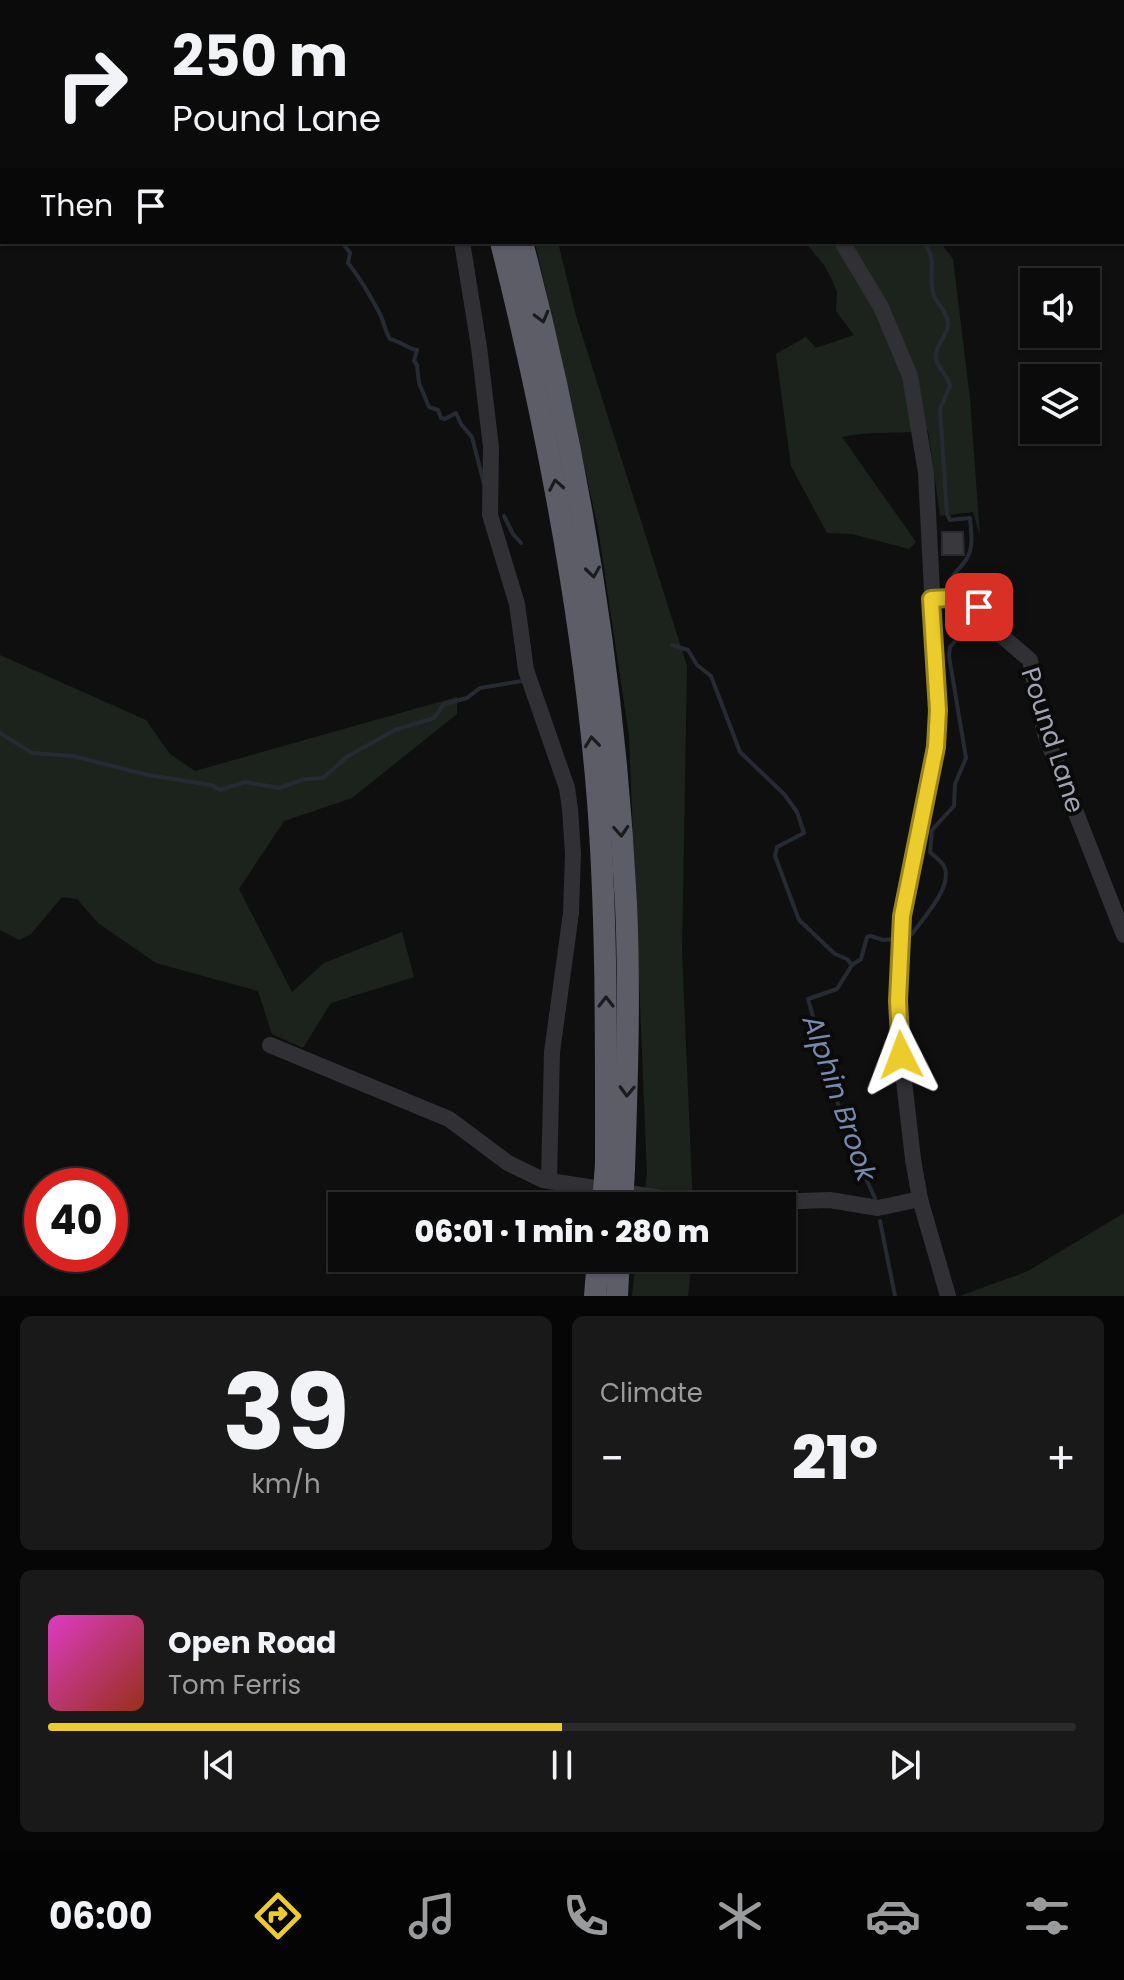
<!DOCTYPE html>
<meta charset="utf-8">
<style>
body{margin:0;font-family:Poppins,sans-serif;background:#19191a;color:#f1f3f6;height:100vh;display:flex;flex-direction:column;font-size:30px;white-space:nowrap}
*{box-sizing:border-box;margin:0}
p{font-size:26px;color:#9a9b9d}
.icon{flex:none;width:44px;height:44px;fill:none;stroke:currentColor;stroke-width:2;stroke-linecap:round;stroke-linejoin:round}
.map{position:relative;height:1296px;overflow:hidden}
.side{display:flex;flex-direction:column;gap:20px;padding:20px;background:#060607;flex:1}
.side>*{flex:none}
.hud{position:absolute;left:0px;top:0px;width:1124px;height:244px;box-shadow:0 2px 6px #0004,0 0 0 2px #2b2b2d;background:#0b0b0c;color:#f1f3f6;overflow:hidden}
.buttons{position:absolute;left:1020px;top:268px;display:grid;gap:16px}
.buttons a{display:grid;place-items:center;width:80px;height:80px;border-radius:0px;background:#0b0b0c;box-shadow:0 2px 6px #0004,0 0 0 2px #2b2b2d;font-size:40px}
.speed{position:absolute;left:24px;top:1168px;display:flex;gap:16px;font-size:40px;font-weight:700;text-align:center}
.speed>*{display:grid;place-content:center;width:104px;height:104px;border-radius:50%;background:#0b0b0c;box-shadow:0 2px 6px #0004,0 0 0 2px #2b2b2d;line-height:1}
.speed .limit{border:12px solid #d22;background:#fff;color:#111}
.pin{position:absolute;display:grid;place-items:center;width:68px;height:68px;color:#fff;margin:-34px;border-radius:16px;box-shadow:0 4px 12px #0006}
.me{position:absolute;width:88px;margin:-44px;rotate:357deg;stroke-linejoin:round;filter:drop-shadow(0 0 6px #0008)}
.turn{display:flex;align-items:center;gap:28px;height:168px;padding:0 40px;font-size:36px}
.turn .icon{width:104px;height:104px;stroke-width:2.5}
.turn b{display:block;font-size:56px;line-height:68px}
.then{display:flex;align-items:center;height:76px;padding:0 40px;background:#0003;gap:16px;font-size:30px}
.big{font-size:60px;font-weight:800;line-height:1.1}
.side .widget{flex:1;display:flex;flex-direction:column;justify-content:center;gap:12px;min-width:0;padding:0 28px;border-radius:12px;background:#19191a}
.side .dial{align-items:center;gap:0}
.dial b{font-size:104px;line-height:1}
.song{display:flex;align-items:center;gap:24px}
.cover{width:96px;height:96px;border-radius:12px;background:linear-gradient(135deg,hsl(310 70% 55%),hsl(10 70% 35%))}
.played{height:8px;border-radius:4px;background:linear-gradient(90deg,#eccc2c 50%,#2b2b2d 50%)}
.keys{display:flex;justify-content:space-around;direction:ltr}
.heat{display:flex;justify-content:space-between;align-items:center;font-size:44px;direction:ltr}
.side .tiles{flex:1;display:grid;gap:20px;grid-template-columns:1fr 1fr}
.widget:last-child{grid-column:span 2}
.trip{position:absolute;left:328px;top:1192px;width:468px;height:80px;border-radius:0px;background:#0b0b0c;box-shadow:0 2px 6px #0004,0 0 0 2px #2b2b2d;font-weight:800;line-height:80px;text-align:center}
.menu{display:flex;height:128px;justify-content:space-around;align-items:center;background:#040405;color:#9a9b9d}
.menu .icon{width:56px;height:56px}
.menu .current{color:#eccc2c}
.menu b{font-size:36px;color:#f1f3f6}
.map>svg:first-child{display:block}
</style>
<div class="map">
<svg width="1124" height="1296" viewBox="0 0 1124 1296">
<rect width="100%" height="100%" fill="#0f0f10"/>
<g fill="#1c231d">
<polygon points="0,0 55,2 2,2 0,234"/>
<polygon points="535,242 558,242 576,316 687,666 682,952 693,1206 643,1206 647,1174 629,736 598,528"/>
<path d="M805 242H940L953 259 970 399 980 536 973 512 940 516 928 430C900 435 871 430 842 437L916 542 909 549 852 534 827 533 791 466 776 354 806 337 816 348 854 335 836 311 837 292 832 280 824 265Z"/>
<polygon points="0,655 146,720 170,754 195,771 457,697 457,714 352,798 284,821 239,889 292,992 324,963 402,932 414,977 331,1003 303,1048 272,1034 258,991 156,963 98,923 77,899 62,897 31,934 19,940 0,930"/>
<polygon points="1124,1213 1124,1296 960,1296 1028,1271"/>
<polygon points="636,1258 692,1258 688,1296 632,1296"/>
</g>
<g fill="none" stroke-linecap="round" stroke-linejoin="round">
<g stroke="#262b33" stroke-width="4">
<polyline points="45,0 47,2"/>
<polyline points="733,0 734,2"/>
<path d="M342 242 350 253 348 263C361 279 371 297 380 314 384 322 385 331 390 339 400 341 406 348 417 350L414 361 417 365 419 383 429 407 438 410 441 418 445 419 456 413 461 424 472 437 484 484"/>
<path d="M923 242C939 259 927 277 934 296 938 305 948 313 948 324 948 336 934 346 936 359 938 369 948 375 950 386L940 409 947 514 950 520 970 518C971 531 974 546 967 558 960 572 946 573 955 593"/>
<polyline points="504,516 513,534 521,543"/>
<polyline points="672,645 688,650 697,665 711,676 740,752 784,794 797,812 804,833 777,847 775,856 799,920 835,954 847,959 852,965"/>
<polyline points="0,733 32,753 73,756 148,775 211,785 220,790 245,782 279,788 305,779 323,778 348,756 395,730 434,718 444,704 467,698 480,688 522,681"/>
<path d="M904 938 912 934C923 918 954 886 944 866 941 861 934 856 930 852L932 830 954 806 955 784 966 758 949 656 950 647 973 622 971 613 958 601"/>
<polyline points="875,1198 849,1142 808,999 837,989 852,965 861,959 867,937 871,936 883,940 895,939"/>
<polyline points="880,1221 895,1296"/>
</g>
</g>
<polygon fill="#39393d" stroke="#2a292c" stroke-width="2" points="942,532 963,532 964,555 942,555"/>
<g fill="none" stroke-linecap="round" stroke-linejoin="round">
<g stroke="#303035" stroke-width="16">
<polyline points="379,0 380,2"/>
<polyline points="711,0 712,2"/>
<polyline points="462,242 479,347 491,447 490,515 517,604 526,670 567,788 570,809 573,853 571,913 552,1052 549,1181"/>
<polyline points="842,242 881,307 910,376 926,473 938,710 930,782 902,916 898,1001 901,1055 913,1159 920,1199 948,1296"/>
<polyline points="931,599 967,597 984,613 996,631 1030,660 1045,734 1124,935"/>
<polyline points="270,1045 449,1119 508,1163 543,1180 667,1199 739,1203 830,1200 878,1208 920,1199"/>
</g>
<g stroke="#5c5d66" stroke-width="22">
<polyline points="423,0 423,2"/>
<polyline points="443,0 444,2"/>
<path d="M501 242C547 426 583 612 598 801 607 922 606 1043 606 1164"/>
<path d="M522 242C579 459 615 679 626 904 630 992 627 1081 624 1169"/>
<polyline points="595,1296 598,1258"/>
<polyline points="617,1296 619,1258"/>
</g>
<g stroke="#5c5d66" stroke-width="22">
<polyline points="603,1206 606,1164"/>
<polyline points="622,1206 624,1169"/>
</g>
</g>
<defs><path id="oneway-chevron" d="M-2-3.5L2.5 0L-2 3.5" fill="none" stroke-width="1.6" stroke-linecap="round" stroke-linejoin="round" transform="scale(2)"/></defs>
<g stroke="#1a1b1d">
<use href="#oneway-chevron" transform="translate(542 317) rotate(75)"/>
<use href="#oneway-chevron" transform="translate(556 485) rotate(-100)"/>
<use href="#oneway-chevron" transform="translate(593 572) rotate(82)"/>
<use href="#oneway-chevron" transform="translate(592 742) rotate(-96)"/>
<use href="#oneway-chevron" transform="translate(621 831) rotate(86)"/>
<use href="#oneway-chevron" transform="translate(606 1002) rotate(-90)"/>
<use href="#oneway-chevron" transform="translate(627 1091) rotate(92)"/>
</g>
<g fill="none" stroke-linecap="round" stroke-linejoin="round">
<g stroke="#99851d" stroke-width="20">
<polyline id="route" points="901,1055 898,1001 902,916 936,747 938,710 931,599 967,597 979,607"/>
</g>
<use href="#route" stroke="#eccc2c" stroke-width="14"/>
</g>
<g text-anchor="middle" stroke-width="8" stroke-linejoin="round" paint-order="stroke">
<g font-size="26" fill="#a0a3b1" stroke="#0a0a0b">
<text transform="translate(1053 740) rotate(72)" y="9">Pound Lane</text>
</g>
<g font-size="28" font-style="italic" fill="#778aac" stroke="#0a0a0b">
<text transform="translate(840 1098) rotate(71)" y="10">Alphin Brook</text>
</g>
</g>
</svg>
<div class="buttons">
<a><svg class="icon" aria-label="sound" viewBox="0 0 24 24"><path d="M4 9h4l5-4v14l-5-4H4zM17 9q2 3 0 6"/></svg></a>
<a><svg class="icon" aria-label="layers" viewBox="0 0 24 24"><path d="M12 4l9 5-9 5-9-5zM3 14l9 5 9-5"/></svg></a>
</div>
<div class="speed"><div class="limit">40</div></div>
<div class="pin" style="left:979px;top:607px;background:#d93025"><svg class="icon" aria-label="arrive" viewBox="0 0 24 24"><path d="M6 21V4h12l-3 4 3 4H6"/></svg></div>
<svg class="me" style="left:901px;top:1055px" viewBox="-20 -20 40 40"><path d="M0-17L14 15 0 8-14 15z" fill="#eccc2c" stroke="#fff" stroke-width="4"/></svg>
<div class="trip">06:01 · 1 min · 280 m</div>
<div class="hud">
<div class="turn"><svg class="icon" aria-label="right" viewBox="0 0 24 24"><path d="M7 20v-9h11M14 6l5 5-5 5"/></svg><div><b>250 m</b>Pound Lane</div></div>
<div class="then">Then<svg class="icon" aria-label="arrive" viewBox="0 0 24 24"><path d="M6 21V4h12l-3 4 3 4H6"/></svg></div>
</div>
</div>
<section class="side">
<div class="tiles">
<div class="widget dial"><b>39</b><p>km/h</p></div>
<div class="widget"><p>Climate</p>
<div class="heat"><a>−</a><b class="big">21°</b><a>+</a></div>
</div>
<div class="widget">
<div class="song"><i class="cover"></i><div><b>Open Road</b><p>Tom Ferris</p></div></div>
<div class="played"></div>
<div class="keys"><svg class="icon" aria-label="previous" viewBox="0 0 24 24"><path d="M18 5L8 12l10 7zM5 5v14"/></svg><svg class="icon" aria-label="pause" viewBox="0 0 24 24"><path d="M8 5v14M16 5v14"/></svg><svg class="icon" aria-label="next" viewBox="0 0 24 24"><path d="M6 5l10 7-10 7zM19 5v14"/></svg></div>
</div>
</div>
</section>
<nav class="menu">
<b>06:00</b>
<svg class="icon current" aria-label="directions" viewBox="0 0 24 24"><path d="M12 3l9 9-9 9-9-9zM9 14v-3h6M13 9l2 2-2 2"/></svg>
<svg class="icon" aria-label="music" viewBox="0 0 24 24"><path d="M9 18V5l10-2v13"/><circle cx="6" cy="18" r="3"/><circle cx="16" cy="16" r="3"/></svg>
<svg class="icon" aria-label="phone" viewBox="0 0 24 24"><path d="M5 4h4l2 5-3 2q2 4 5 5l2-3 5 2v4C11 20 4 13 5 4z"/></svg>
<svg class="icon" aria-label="climate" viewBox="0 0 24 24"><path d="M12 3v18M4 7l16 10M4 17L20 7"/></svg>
<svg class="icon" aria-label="car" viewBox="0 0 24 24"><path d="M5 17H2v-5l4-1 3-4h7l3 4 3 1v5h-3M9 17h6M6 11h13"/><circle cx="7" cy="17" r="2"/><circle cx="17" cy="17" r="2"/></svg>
<svg class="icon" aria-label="filters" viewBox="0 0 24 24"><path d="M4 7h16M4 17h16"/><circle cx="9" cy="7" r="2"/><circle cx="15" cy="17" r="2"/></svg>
</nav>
